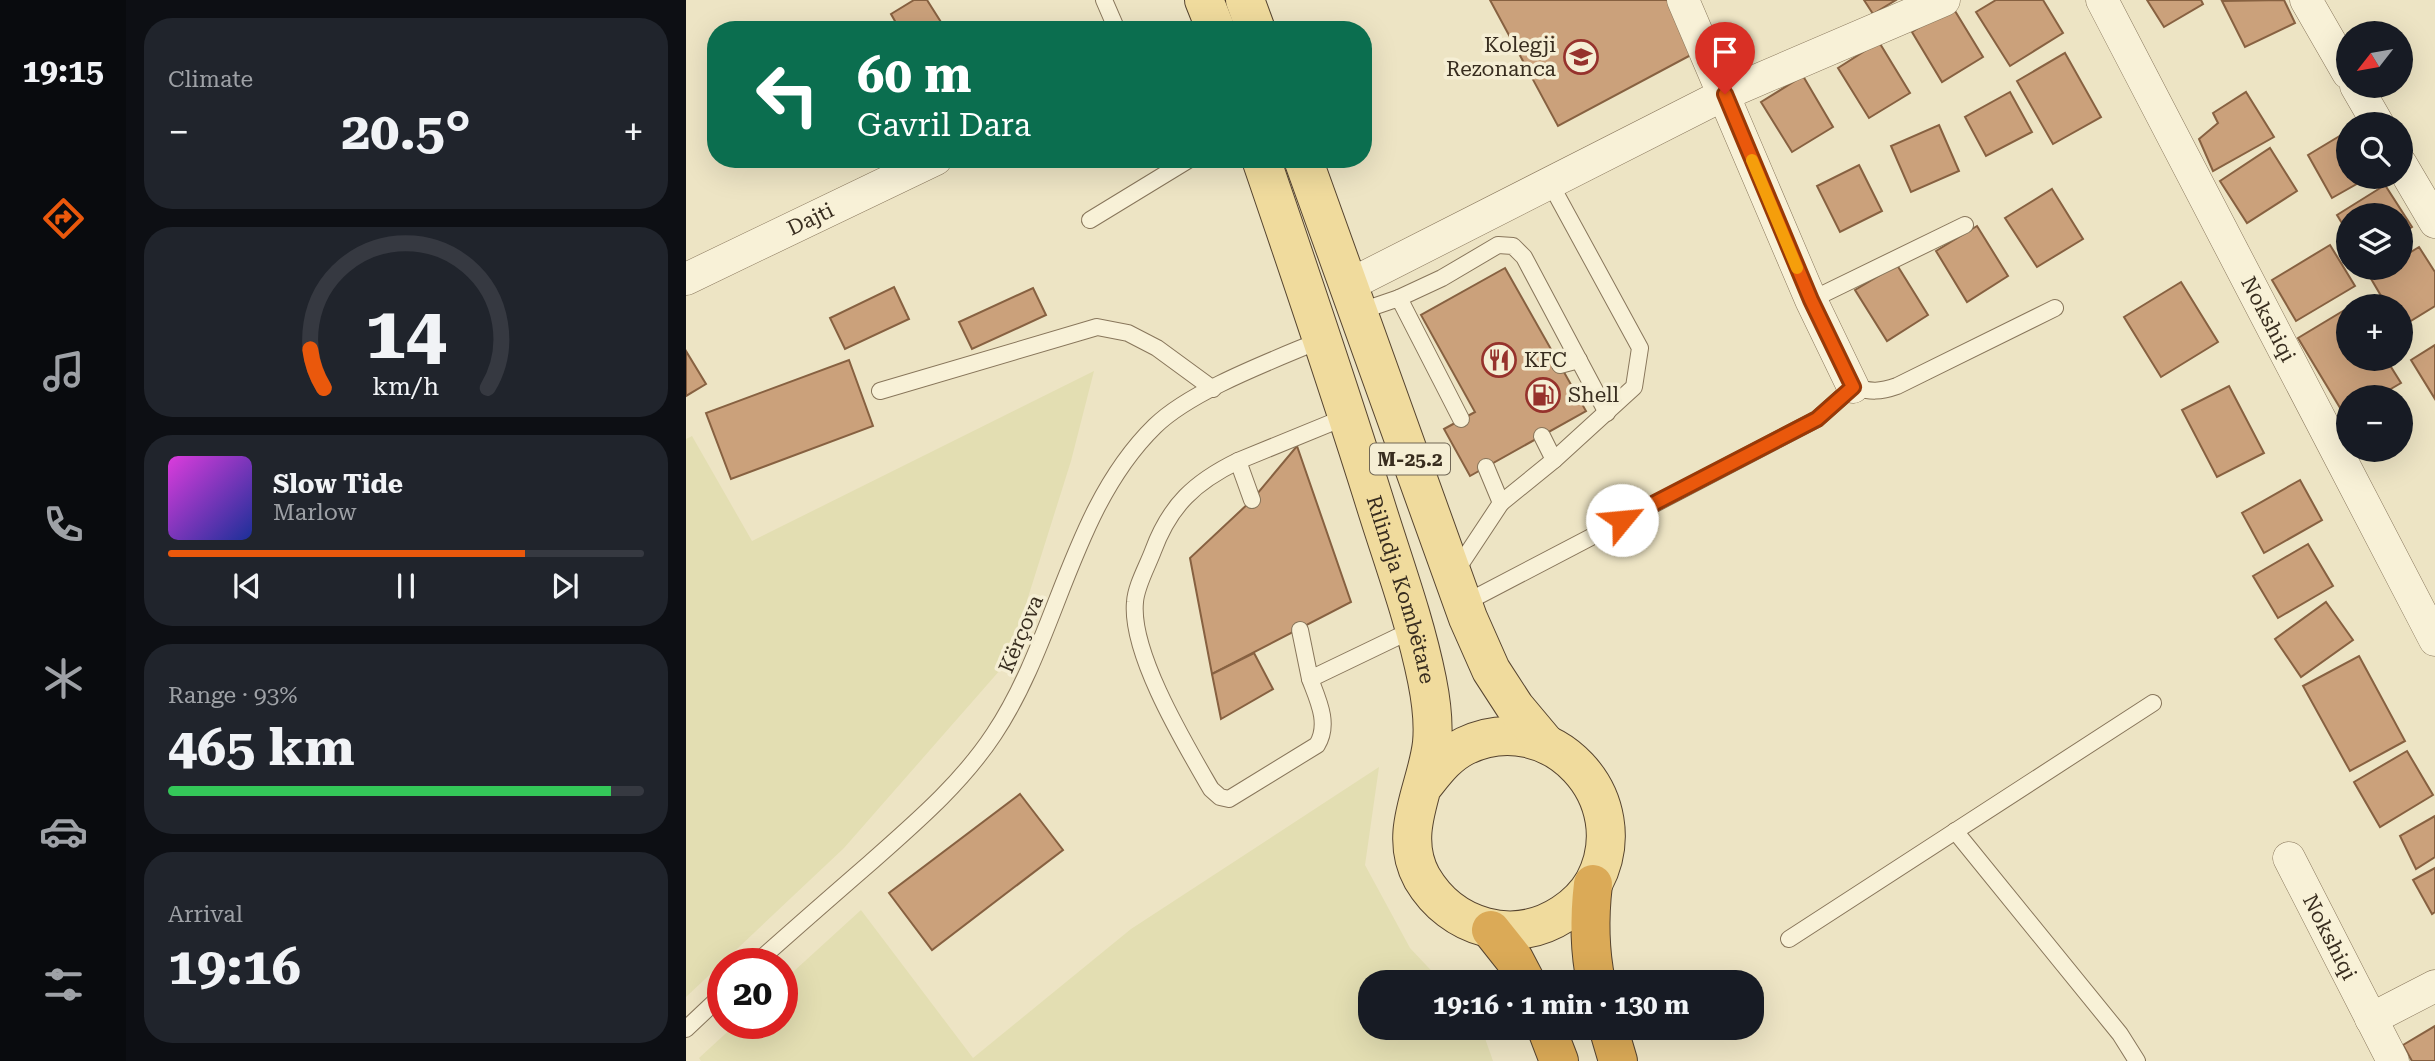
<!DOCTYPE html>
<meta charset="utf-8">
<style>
body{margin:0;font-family:"Roboto Serif",serif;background:#20242c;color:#f1f3f6;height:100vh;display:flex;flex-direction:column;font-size:26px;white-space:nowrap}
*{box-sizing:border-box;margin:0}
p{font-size:23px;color:#9ea1a6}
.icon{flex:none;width:38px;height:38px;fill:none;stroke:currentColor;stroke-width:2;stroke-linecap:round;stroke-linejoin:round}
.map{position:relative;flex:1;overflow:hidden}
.panel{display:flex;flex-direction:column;gap:18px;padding:18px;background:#0d0f14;width:560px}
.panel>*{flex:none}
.top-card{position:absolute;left:21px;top:21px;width:665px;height:147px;border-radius:28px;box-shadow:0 7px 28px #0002;background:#0b6e4f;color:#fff;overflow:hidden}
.needle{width:46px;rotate:239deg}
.fabs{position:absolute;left:1650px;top:21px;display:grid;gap:14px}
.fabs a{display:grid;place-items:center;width:77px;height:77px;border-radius:50%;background:#171b24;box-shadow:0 7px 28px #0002;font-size:35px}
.speed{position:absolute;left:21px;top:948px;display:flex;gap:14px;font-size:35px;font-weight:700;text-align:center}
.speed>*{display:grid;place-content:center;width:91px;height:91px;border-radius:50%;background:#171b24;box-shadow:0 7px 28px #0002;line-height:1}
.speed .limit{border:10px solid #d22;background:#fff;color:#111}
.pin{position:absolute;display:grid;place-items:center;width:60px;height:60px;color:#fff;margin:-72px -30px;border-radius:50% 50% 50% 0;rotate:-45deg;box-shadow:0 0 7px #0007}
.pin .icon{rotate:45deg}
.me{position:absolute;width:77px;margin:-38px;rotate:62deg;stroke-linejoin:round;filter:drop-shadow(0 0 5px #0008)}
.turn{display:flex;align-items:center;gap:24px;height:147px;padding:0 35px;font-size:32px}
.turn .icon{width:91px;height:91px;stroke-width:2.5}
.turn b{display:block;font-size:49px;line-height:60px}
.big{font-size:52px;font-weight:700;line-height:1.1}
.panel .card{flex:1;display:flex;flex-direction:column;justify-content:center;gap:10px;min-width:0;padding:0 24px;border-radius:28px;background:#20242c}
.panel .dial{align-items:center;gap:0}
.dial svg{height:182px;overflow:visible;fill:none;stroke:#363941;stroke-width:7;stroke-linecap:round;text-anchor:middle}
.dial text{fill:#f1f3f6;stroke:none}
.song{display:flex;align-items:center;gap:21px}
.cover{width:84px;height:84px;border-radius:10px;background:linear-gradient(135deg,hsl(300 70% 55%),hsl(230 70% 35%))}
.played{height:7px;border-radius:4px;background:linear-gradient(90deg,#ea580c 75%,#363941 75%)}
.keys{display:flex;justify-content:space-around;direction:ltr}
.heat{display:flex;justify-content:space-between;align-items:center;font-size:38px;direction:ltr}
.charge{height:10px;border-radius:5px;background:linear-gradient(90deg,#34c759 93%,#363941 0)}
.trip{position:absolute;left:672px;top:970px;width:406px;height:70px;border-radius:28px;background:#171b24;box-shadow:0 7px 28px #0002;font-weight:700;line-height:70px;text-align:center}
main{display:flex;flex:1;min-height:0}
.dock{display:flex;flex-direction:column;width:126px;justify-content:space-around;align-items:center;background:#090b0e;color:#9ea1a6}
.dock .icon{width:49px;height:49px}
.dock .on{color:#ea580c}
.dock b{font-size:32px;color:#f1f3f6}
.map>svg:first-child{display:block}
</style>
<main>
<nav class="dock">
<b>19:15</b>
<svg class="icon on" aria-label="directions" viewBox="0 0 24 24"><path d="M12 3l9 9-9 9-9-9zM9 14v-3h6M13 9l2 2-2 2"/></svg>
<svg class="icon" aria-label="music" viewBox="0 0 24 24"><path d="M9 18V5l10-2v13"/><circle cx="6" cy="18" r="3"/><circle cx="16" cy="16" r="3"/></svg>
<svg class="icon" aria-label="phone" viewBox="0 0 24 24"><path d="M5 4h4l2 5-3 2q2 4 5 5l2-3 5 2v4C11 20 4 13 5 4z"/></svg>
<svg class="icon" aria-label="climate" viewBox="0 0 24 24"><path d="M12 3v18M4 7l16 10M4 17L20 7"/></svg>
<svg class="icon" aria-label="car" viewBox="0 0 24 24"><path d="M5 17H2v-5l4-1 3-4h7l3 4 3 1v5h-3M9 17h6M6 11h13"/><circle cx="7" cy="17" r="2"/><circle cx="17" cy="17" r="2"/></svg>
<svg class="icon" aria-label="filters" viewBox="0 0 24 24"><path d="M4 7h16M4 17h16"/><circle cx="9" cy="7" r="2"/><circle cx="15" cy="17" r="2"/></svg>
</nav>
<section class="panel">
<div class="card"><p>Climate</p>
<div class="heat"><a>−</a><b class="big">20.5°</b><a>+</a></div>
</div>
<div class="card dial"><svg viewBox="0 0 100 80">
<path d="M14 69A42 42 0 1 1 86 69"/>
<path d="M14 69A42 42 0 0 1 8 52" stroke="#ea580c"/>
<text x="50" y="56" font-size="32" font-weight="700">14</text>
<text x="50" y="72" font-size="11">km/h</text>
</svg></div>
<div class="card">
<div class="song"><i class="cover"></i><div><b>Slow Tide</b><p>Marlow</p></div></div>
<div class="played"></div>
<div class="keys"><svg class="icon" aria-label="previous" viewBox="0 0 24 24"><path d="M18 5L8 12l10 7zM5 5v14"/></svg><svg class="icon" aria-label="pause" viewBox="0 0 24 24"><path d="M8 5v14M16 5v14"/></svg><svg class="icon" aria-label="next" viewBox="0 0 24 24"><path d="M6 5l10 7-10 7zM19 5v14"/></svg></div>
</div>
<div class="card"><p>Range · 93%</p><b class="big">465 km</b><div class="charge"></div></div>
<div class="card"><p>Arrival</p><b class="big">19:16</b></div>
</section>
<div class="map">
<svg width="1749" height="1061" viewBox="0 0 1749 1061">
<rect width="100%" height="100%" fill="#ede4c4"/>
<g fill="#e3deb2">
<polygon points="408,371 385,461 322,661 158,848 0,997 0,439 6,436 66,541"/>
<polygon points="693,767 679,865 724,948 756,982 684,982 684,1027 795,1027 807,1061 15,1061 13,1058 50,1024 96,1024 96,982 175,910 287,1058 445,929"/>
</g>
<g fill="#cba17b" stroke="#876141" stroke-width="2">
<polygon points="228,0 241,0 260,30 214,30 205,14"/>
<polygon points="804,0 994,0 1018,48 872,126"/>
<polygon points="1178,0 1210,0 1187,14"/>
<polygon points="1310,0 1357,0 1377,33 1324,66 1290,12"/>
<polygon points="1461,0 1515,0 1517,4 1478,27"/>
<polygon points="1598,0 1609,23 1559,47 1536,1"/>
<polygon points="1266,6 1297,57 1256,82 1226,32"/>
<polygon points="1193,42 1224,93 1183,118 1152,68"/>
<polygon points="1379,53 1415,117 1367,144 1331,81"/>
<polygon points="1117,76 1147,127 1106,152 1075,102"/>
<polygon points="1324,92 1346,132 1300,156 1279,117"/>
<polygon points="1560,92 1588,137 1527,171 1513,139 1532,123 1527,113"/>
<polygon points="1253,125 1273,171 1225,192 1205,146"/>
<polygon points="1662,131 1662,177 1683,177 1646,198 1622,155"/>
<polygon points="1584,148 1611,191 1561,223 1534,181"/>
<polygon points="1173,165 1196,211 1154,232 1131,186"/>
<polygon points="1699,185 1726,227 1715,234 1715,215 1662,215 1662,233 1651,215"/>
<polygon points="1366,189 1397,239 1351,267 1319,218"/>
<polygon points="1291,226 1322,276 1281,302 1250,251"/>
<polygon points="1644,245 1669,286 1610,321 1586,280"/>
<polygon points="1733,247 1749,272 1749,306 1715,327 1715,306 1701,306 1684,277 1699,268 1715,268 1715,258"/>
<polygon points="1211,265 1242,315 1201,341 1169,290"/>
<polygon points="819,268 900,411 784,476 758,429 789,412 735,315"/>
<polygon points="1495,282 1532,342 1475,377 1438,317"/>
<polygon points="208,287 223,319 159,349 144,318"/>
<polygon points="347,288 360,315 286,349 273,322"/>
<polygon points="1662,308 1662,359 1700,359 1715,383 1691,397 1662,397 1662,414 1659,416 1612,338"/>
<polygon points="1749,345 1749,399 1725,360"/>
<polygon points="0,351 20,384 0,396"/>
<polygon points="163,360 187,426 45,479 20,413"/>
<polygon points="1543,386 1578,453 1531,477 1496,410"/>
<polygon points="611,446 665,602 526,674 504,558 566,500"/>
<polygon points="1614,480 1636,520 1578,553 1556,513"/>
<polygon points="1622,544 1647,586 1592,618 1567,576"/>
<polygon points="1640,602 1667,640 1615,677 1589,639"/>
<polygon points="568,653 587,689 535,719 526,674"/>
<polygon points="1673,656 1719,741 1664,771 1617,686"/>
<polygon points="1721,751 1747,795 1694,827 1668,782"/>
<polygon points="334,794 377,850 246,950 203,893"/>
<polygon points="1749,816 1749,857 1730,869 1714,836"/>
<polygon points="1749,868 1749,912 1746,914 1727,880"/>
<polygon points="1749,1026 1749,1061 1726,1061 1717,1045"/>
</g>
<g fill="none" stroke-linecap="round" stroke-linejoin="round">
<g stroke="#88765b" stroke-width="18">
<g id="service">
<polyline points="418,0 431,30"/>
<polyline points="404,220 504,159"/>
<polyline points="713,298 756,278 812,245 827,246 838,257 921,413"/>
<polyline points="1125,300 1279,225"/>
<polyline points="672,312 713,298 775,419"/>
<polyline points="874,365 893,360"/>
<polyline points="194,391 411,327 442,333 471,348 527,389"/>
<polyline points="856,436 868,460"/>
<path d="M552 461C509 482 484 505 467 551 461 567 450 586 449 602 444 653 499 744 525 789L534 797 543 799 631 745C644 724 632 700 624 679"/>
<polyline points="566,500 552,461 662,416"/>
<polyline points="815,503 868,460 948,387 954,348 864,183"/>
<polyline points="768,574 815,503 800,467"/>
<path d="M777 604 1131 419 1167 387C1185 392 1194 392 1211 386L1369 308"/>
<polyline points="614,630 624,679 728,629"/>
<polyline points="1269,831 1434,1034 1451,1061"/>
<polyline points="1103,939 1467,703"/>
<path d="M69 964C107 930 146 896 184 863 229 823 275 784 308 734 372 638 385 508 469 426 506 390 588 360 637 339"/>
<polyline points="0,1029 37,994"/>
</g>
</g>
<g stroke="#88765b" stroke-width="33">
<g id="minor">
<polyline points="997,0 1125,300 1167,387"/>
<path id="s1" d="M1416 0 1749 640"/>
<polyline points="1620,0 1662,73"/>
<polyline points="1670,86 1692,124"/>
<polyline points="1715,164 1749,222"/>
<path id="s2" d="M0 279 250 159"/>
<polyline points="663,285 1039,94 1258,0"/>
<path id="s3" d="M1603 858 1707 1061"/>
<polyline points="1685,1019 1749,986"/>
</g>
</g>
<g stroke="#56442f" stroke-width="40">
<g id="primary">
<polyline points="518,0 530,30"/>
<polyline points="559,0 570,30"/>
<path id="s4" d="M575 159C614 273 653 388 689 503 707 561 729 620 741 680 745 700 748 722 746 743 741 788 711 833 736 878 766 929 828 946 877 914 889 906 901 894 908 882 952 799 865 705 779 746 761 755 750 770 738 785"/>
<polyline points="617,159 782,618 805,670 829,707 860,744"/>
</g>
</g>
<g stroke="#56442f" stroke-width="40">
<g id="motorway">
<path d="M907 884C903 918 903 948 910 982"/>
<polyline points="805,930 828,959 840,982"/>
<polyline points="860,1027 873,1061"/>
<polyline points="922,1027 932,1061"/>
</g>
</g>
<use href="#service" stroke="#f8f1d7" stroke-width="16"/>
<use href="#minor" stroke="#f8f1d7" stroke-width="32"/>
<use href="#primary" stroke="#f0db9d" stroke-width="38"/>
<use href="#motorway" stroke="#dbaa57" stroke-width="38"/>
</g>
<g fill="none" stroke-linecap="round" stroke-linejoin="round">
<g stroke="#983908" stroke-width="18">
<polyline id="route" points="936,520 1131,419 1167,387 1125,300 1039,94"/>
</g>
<use href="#route" stroke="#ea580c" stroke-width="12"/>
<polyline stroke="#f59e0b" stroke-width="12" points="1066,160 1111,268"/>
</g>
<defs>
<g id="university-ring" transform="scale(1.75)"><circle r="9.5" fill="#f5eed4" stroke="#96322c" stroke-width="1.5"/><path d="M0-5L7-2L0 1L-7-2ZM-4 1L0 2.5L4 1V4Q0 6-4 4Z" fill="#96322c"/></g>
<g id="restaurant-ring" transform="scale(1.75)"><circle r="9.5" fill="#f5eed4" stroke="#96322c" stroke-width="1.5"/><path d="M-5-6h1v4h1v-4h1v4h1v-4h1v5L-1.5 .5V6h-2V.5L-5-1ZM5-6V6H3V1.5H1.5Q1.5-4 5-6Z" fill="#96322c"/></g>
<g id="fuel-ring" transform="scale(1.75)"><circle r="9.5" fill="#f5eed4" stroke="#96322c" stroke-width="1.5"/><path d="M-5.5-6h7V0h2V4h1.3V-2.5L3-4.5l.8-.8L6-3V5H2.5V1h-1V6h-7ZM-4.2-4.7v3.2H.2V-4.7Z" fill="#96322c"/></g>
</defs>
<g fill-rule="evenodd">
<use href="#university-ring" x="895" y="57"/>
<use href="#restaurant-ring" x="813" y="360"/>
<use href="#fuel-ring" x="857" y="395"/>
</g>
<g text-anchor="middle" stroke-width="7" stroke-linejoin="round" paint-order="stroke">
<rect fill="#f5eed4" stroke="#716755" stroke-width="2" x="684" y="443.5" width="80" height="31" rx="5"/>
<g font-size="19" font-weight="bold" fill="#382d1f">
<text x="724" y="466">M-25.2</text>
</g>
<g font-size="21" fill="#382d1f" stroke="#f5eed4" text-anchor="start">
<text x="870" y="52" text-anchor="end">Kolegji<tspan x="870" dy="24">Rezonanca</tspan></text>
<text x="838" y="367">KFC</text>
<text x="882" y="402">Shell</text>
</g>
<g font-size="21" fill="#382d1f" stroke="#f5eed4">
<text dy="7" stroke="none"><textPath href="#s2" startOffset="138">Dajti</textPath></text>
<text dy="7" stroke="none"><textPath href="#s1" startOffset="360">Nokshiqi</textPath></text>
<text dy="7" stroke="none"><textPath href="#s4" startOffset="453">Rilindja Kombëtare</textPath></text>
<text transform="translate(335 634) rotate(-67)" y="7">Kërçova</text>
<text dy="7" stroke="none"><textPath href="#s3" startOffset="89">Nokshiqi</textPath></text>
</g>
</g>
</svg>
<div class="fabs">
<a><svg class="needle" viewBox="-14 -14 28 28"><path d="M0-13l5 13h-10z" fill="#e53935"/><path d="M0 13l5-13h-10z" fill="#9ea1a6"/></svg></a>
<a><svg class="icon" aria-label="search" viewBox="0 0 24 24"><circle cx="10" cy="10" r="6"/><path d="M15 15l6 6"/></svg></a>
<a><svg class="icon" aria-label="layers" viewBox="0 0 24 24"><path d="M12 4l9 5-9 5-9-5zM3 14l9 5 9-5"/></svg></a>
<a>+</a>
<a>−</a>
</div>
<div class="speed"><div class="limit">20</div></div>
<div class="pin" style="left:1039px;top:94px;background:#d93025"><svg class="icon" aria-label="arrive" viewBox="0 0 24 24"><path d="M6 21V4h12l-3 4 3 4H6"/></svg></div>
<svg class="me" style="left:936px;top:520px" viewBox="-20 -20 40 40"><circle r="19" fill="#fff"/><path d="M0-13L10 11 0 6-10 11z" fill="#ea580c"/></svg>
<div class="trip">19:16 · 1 min · 130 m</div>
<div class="top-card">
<div class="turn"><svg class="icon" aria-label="left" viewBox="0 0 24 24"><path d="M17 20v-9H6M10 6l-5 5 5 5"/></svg><div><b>60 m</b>Gavril Dara</div></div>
</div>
</div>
</main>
